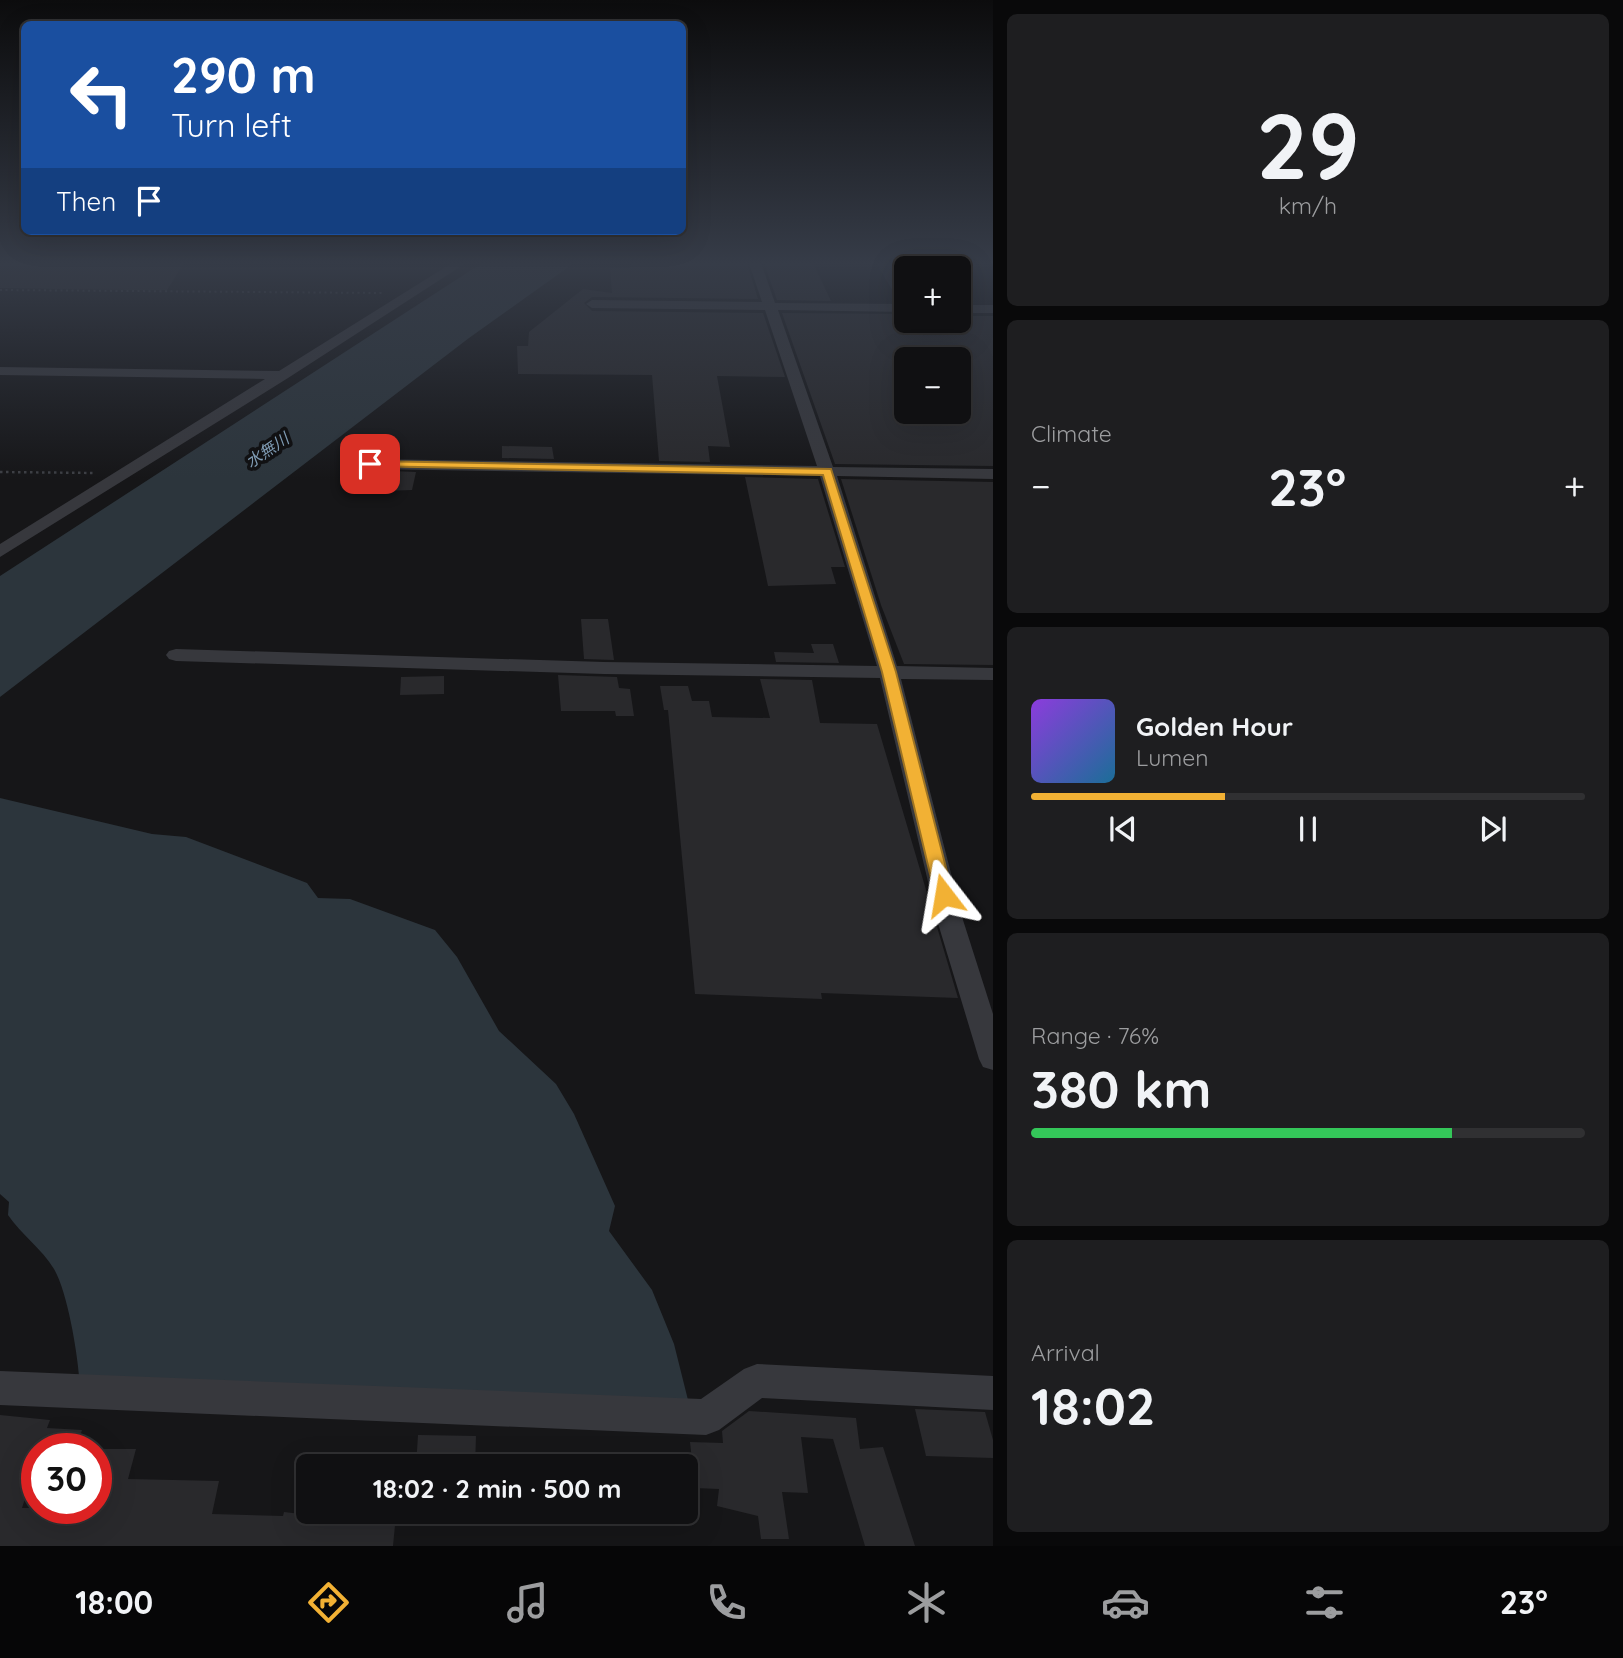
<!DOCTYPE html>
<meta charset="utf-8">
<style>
body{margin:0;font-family:Quicksand,"Noto Sans JP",sans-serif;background:#1e1e20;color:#f1f3f6;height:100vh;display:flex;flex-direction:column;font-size:26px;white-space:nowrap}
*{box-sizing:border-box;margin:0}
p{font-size:23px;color:#9c9d9f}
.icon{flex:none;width:38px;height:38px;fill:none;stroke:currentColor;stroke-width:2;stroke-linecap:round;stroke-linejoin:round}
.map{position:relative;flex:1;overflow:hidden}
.details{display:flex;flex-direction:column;gap:14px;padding:14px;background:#09090a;width:630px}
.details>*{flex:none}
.top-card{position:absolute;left:21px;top:21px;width:665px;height:214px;border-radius:10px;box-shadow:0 7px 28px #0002,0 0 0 2px #303032;background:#1a4fa0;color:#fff;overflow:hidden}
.buttons{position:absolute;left:894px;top:256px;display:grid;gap:14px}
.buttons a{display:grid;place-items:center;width:77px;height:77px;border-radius:10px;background:#101012;box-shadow:0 7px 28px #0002,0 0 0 2px #303032;font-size:35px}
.speed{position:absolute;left:21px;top:1433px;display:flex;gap:14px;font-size:35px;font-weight:700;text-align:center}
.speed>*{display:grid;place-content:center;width:91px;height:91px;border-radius:50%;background:#101012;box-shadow:0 7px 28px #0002,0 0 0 2px #303032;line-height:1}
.speed .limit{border:10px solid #d22;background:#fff;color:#111}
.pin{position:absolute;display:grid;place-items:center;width:60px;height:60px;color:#fff;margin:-30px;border-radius:14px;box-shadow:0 4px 10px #0006}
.me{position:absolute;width:77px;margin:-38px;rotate:346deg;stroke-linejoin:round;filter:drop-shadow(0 0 5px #0008)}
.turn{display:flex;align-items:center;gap:24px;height:147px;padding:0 35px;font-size:32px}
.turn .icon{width:91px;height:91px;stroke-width:2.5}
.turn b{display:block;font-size:49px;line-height:60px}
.then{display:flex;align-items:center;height:66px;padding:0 35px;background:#0003;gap:14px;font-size:26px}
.big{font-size:52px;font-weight:800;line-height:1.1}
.details .card{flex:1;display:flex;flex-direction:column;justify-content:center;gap:10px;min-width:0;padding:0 24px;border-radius:10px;background:#1e1e20}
.details .dial{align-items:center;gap:0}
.dial b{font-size:91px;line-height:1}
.song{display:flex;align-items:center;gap:21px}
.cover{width:84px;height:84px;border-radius:10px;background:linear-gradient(135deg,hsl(270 70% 55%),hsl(200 70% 35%))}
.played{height:7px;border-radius:4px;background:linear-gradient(90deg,#f2b134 35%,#303032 35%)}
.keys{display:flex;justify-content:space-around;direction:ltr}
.heat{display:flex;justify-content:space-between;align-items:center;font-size:38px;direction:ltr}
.charge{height:10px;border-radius:5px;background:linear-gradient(90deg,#34c759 76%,#303032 0)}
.trip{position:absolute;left:296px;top:1454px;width:402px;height:70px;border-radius:10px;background:#101012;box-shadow:0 7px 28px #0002,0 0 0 2px #303032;font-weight:800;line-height:70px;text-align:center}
.tab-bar{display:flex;height:112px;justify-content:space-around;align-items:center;background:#060607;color:#9c9d9f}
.tab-bar .icon{width:49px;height:49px}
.tab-bar .current{color:#f2b134}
.tab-bar b{font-size:32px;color:#f1f3f6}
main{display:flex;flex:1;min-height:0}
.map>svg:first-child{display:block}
</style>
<main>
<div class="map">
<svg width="993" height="1546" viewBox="0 0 993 1546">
<rect width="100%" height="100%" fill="#161618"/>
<g fill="#2c353c">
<polygon points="482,263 574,263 469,338 0,697 0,576"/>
<path d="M0 798 152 834 186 837 307 883 318 898 350 899 435 930 457 957 499 1031 556 1084 574 1114 615 1206 609 1231 652 1290 674 1344 689 1404 79 1376C77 1350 67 1291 54 1269 42 1249 21 1234 8 1215L9 1202 0 1194Z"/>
</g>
<g fill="#29292c" fill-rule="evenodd">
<polygon points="0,263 184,263 167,290 125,290 0,288"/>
<polygon points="630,263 747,263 758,299 592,297 584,303 592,311 763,313 785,377 717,376 730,447 708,446 710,462 659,461 652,375 518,374 517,346 528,346 529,332 583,289 612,293 610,268 631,268"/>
<polygon points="764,263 813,263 831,301 777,300"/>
<polygon points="876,263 906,263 906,302 899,301"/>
<path d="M782 313 906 314V320H959V316H993V466L835 464ZM906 359H959V411H906Z"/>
<polygon points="502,446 552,447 554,459 502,458"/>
<polygon points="366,470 416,472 412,490 355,492 361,473"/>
<polygon points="745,477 818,479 845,567 831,567 836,584 768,586"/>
<polygon points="841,479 993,482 993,665 904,664 881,605"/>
<polygon points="581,619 608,619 614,660 584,659"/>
<polygon points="811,644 833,644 839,663 776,662 774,652 814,653"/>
<polygon points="558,675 617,677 619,688 630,689 634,716 616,716 615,711 561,711"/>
<polygon points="444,676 444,694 400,695 401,677"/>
<polygon points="760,679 812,680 820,723 877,724 958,998 821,993 822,999 695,994 668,710 664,710 660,686 688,686 692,701 709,701 712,717 770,718"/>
<polygon points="915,1409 985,1412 993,1440 993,1458 926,1456"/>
<polygon points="749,1411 856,1418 860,1449 883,1447 915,1546 865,1546 833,1439 801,1437 808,1493 782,1492 789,1539 761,1539 758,1516 717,1506 719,1489 695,1488 690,1442 723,1443 722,1431"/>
<polygon points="0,1415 50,1420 47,1428 82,1430 76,1449 37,1449 37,1461 22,1508 96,1508 96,1449 136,1449 128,1479 219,1481 212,1514 283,1516 284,1512 344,1519 344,1515 396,1515 393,1546 0,1546"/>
<polygon points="418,1435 476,1436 475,1466 416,1466"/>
</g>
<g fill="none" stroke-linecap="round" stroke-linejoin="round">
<polyline stroke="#3d3f44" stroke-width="2" stroke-dasharray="2 3.5" stroke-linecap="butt" points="0,290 383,293"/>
<polyline stroke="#3d3f44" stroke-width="2.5" stroke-dasharray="2.5 3.5" stroke-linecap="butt" points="0,472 96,473"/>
<g fill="#37383d" fill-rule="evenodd">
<polygon points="452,263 466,263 288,378 0,557 0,544 265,379 0,375 0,367 279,371"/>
<polygon points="749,263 761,263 775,303 906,304 906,312 778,310 833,467 993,469 993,479 837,476 897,666 993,668 993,680 901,679 963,920 993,1014 993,1070 983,1067 979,1059 937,920 880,678 604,674 176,661 169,659 166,655 169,651 176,649 604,662 877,666 820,476 370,469 362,464 370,459 817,466 765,310 592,308 586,304 592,300 762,302"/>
<rect x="959" y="305" width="34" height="8"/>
<polygon points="757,1364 993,1376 993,1410 762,1398 719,1430 706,1435 0,1405 0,1371 701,1399 744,1369"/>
</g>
</g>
<linearGradient id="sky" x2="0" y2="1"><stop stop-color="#0c0c0d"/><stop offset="0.55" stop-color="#363c48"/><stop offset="1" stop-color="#363c48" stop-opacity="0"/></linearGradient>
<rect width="993" height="479" fill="url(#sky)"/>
<polygon fill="#f2b134" stroke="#9d7322" stroke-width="2" points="370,461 831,469 896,672 953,895 950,899 938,899 935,895 882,672 823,475 366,466 366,462"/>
<g text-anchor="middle" stroke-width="7" stroke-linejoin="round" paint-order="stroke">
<g font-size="16" font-style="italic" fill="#7f9bb3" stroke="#111113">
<text transform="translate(267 450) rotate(-34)" y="6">水無川</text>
</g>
</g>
</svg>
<div class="buttons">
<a>+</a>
<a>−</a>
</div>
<div class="speed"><div class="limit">30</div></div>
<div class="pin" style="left:370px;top:464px;background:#d93025"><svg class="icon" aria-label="arrive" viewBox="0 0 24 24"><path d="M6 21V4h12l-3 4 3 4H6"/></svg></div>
<svg class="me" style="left:944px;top:895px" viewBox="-20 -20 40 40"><path d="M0-17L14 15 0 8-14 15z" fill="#f2b134" stroke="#fff" stroke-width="4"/></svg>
<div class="trip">18:02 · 2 min · 500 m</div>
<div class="top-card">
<div class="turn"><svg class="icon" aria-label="left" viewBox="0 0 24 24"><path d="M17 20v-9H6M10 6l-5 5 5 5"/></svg><div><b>290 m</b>Turn left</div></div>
<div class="then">Then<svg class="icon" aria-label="arrive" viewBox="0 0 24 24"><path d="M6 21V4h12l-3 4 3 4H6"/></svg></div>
</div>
</div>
<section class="details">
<div class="card dial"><b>29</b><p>km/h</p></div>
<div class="card"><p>Climate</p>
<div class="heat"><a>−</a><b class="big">23°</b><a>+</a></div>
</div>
<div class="card">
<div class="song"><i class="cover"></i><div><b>Golden Hour</b><p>Lumen</p></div></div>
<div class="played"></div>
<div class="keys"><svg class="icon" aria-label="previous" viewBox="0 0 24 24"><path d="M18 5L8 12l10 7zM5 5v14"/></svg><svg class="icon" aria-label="pause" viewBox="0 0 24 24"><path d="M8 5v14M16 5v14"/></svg><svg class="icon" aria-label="next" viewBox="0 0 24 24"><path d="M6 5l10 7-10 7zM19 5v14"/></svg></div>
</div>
<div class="card"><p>Range · 76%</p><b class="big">380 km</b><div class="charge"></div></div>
<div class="card"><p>Arrival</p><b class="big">18:02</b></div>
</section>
</main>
<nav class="tab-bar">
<b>18:00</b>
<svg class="icon current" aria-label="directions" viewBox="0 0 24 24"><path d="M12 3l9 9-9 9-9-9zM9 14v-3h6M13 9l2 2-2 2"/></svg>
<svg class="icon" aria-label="music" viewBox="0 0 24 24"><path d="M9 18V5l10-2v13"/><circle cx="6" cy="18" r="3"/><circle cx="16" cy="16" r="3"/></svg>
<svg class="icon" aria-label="phone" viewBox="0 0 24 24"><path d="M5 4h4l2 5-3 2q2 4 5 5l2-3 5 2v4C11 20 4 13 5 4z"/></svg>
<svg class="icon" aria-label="climate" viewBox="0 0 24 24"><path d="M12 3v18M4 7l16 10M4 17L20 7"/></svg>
<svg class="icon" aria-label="car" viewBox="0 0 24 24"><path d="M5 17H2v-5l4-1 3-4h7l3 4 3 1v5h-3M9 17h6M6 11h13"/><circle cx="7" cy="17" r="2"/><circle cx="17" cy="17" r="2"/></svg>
<svg class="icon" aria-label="filters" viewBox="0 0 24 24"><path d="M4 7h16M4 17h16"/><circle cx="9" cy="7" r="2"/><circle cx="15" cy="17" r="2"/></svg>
<b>23°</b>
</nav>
